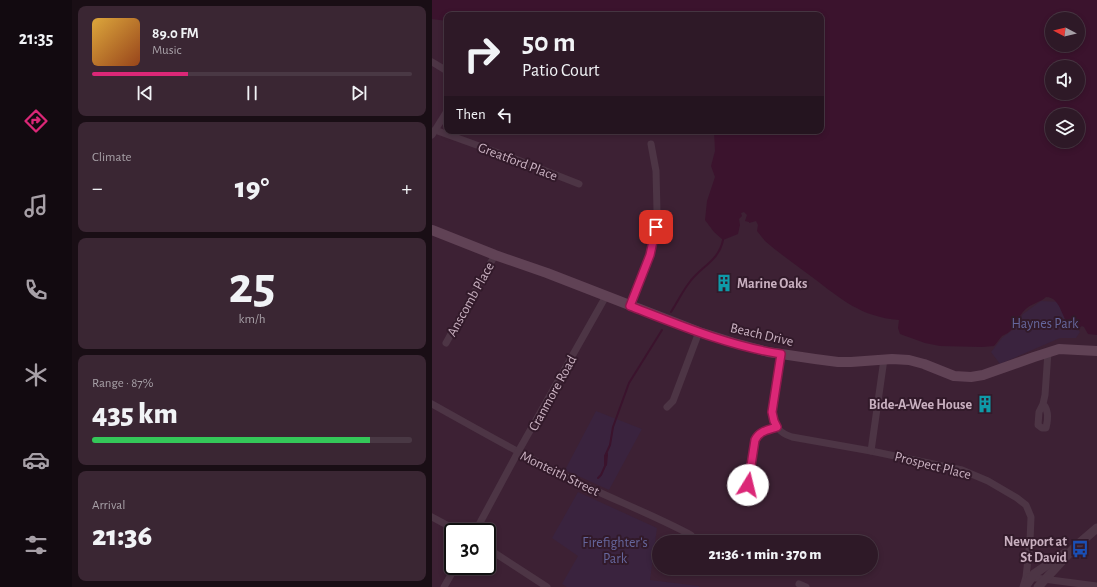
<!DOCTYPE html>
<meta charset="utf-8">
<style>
body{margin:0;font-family:"Alegreya Sans",sans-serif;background:#3a2633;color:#f1f3f6;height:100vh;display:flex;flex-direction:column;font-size:15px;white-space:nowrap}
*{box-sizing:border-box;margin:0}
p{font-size:13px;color:#a7a0a7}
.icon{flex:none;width:22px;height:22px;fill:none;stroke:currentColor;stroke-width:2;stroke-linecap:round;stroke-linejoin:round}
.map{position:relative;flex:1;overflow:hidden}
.side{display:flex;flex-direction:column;gap:6px;padding:6px;background:#190e15;width:360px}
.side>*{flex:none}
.hud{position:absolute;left:12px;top:12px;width:380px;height:122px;border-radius:8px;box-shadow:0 2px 6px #0003,0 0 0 1px #493844;background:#2e1927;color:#f1f3f6;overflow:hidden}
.needle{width:26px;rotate:277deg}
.controls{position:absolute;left:613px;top:12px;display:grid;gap:8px}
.controls a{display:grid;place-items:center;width:40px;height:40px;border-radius:50%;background:#2e1927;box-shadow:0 2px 6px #0003,0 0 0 1px #493844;font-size:20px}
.speed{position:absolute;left:12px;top:523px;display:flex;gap:8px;font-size:20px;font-weight:700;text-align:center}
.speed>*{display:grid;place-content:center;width:52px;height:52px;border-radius:50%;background:#2e1927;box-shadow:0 2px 6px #0003,0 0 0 1px #493844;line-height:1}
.speed .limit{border:2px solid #111;border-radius:6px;background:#fff;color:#111}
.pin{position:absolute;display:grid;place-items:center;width:34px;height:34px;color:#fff;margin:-17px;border-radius:8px;box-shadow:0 2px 6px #0006}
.me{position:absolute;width:44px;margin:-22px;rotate:9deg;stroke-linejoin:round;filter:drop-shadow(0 0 3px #0008)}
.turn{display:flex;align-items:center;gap:14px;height:84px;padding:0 12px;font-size:18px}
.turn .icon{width:52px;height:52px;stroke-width:2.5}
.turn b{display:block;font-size:28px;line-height:34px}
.then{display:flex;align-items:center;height:38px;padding:0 12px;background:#0003;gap:8px;font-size:15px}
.big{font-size:30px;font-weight:800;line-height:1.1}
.side .card{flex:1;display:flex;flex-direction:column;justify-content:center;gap:6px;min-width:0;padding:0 14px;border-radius:8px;background:#3a2633}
.side .dial{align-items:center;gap:0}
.dial b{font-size:52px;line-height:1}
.song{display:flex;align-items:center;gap:12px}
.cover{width:48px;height:48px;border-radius:6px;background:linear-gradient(135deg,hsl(40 70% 55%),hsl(20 70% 35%))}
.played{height:4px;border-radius:2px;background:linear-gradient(90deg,#db2777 30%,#493844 30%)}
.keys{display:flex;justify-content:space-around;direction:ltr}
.heat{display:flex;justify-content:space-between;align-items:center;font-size:22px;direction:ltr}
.charge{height:6px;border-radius:3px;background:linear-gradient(90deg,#34c759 87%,#493844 0)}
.trip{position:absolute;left:220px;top:535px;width:226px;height:40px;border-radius:20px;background:#2e1927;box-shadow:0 2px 6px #0003,0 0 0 1px #493844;font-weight:800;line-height:40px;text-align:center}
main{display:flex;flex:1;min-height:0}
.dock{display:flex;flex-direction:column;width:72px;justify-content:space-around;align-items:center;background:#120a10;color:#a7a0a7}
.dock .icon{width:28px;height:28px}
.dock .current{color:#db2777}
.dock b{font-size:18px;color:#f1f3f6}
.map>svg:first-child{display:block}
</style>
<main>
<nav class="dock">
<b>21:35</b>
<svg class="icon current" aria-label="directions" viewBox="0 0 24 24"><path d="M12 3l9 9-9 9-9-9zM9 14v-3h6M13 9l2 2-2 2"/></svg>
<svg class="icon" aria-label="music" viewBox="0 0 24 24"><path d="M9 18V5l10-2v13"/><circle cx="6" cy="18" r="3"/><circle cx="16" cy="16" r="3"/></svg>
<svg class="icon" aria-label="phone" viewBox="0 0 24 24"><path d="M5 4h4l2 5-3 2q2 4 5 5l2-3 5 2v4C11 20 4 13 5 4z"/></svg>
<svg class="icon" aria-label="climate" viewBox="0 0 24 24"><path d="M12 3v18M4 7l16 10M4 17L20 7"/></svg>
<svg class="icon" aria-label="car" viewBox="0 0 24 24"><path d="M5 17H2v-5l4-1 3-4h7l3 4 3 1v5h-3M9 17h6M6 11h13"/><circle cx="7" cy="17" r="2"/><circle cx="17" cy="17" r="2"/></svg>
<svg class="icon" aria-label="filters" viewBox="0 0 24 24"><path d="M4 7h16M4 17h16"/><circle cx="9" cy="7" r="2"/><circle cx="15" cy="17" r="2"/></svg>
</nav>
<section class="side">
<div class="card">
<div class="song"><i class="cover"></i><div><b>89.0 FM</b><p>Music</p></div></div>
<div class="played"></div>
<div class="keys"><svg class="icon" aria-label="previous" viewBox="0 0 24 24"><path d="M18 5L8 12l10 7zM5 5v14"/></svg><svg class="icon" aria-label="pause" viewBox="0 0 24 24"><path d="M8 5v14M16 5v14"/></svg><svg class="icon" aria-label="next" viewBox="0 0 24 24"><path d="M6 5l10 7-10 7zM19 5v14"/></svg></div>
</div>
<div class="card"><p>Climate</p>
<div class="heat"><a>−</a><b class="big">19°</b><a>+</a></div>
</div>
<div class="card dial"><b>25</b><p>km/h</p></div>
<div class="card"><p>Range · 87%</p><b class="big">435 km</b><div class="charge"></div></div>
<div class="card"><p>Arrival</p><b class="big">21:36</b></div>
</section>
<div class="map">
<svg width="665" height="587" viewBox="0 0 665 587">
<rect width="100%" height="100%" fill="#3d2134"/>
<g fill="#3a233e">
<polygon points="609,301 629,302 639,322 648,332 644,338 628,338 568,364 559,352 570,338 583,328 591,314"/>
<polygon points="164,411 210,429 177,490 133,470"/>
<polygon points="146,492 225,528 218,580 267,586 267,587 135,587 130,584 146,556 120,538"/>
</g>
<path fill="#3b132d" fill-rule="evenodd" d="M0 0H665V335L656 334 652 327 650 326 643 330C629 325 631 297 614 297 609 302 601 303 595 308 588 313 586 322 580 329 578 332 574 334 570 336 567 339 565 343 562 346L550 347 508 346 493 343 468 334 466 328 467 320C429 317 409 299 380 277 364 265 348 254 333 241L325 231 326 225 324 221 317 223V222L313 221 315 215 312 212 309 213 310 216 307 219 308 225 306 234 291 240 282 232 273 220 275 201 283 177 279 166 283 151 282 131H389V15H15V21L0 19ZM620 19H646V45H620ZM620 67H646V93H620ZM620 115H646V141H620Z"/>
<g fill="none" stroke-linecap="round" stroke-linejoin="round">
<g stroke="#3b132d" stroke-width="2">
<path d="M239 312C245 303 250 292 257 283 268 267 287 261 291 240"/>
<polyline points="174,465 175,455 175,454"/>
<polyline points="166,478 169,475 173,466 173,456 178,445 181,427 197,383 230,330"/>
</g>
<g stroke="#4d3545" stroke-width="7">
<polyline points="0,62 15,71"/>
<polyline points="3,130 86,160 147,184"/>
<polyline points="0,135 15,111"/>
<polyline points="198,306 218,255 225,227 225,211 224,171 219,144"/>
<polyline points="14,343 63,255"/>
<path d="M349 354 341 412C342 426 347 433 360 437L439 451 530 470 556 481 585 498 594 505 599 517 598 541 594 577 591 587"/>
<path d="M0 404C45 429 90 455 137 478 177 498 220 514 259 535"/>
<path d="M611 404C617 410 616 420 614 428H610L606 425 607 412 611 404 613 395 616 352"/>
<polyline points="235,407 241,401 267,332"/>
<polyline points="439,451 452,359"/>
<path d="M316 485 323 440C327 431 336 430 345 427"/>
<polyline points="0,517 28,532"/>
<polyline points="43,532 86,452 174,296"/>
<polyline points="55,548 115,587"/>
<polyline points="596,577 665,586"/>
<polyline points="367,584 374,587"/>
<polyline points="12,587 24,566"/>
</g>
<g stroke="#4d3545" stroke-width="9">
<polyline points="593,587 602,574 633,553"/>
<polyline points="606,587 644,546 665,528"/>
</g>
<polyline stroke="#604255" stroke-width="10" points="0,230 63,255 115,273 267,332 302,343 336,352 383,359 406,362 419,362 460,359 477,360 492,364 522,376 539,377 551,375 602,357 627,349 665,351"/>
</g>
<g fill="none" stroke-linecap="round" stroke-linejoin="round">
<g stroke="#8e194d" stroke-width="10">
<path id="route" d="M224 227 218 255 198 306C247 325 297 346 349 354L340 412 342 421 345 427C336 430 327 431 323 440L316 485"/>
</g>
<use href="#route" stroke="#db2777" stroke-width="7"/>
</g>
<defs>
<g id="building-bare" transform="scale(1.38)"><path d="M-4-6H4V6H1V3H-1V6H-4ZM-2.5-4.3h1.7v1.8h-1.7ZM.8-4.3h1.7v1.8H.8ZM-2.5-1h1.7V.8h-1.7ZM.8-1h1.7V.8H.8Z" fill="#0f9aa8" stroke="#321a2a" stroke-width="2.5" paint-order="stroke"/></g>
<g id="bus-bare" transform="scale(1.38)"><path d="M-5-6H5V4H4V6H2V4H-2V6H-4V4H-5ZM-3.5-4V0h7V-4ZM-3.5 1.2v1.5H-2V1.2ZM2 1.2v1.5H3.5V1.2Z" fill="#1a4fb4" stroke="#321a2a" stroke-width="2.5" paint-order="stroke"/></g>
</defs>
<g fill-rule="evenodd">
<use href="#building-bare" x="292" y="283"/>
<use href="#building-bare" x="553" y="404"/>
<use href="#bus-bare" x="648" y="549"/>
</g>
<g text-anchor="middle" stroke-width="4" stroke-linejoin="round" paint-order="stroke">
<g font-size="14" fill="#c9b0c0" stroke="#321a2a">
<text transform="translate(86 161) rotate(21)" y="5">Greatford Place</text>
<text transform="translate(38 299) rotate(-61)" y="5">Anscomb Place</text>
<text transform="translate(330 334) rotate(13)" y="5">Beach Drive</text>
<text transform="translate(120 393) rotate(-61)" y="5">Cranmore Road</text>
<text transform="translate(501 465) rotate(14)" y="5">Prospect Place</text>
<text transform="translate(128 473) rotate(26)" y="5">Monteith Street</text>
</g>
<g font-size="14" font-weight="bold" fill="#c9b0c0" stroke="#321a2a" text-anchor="end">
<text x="305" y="288" text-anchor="start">Marine Oaks</text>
<text x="540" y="409">Bide-A-Wee House</text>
<text x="635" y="546">Newport at<tspan x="635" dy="16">St David</tspan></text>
</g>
<g font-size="14" fill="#65669c" stroke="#321a2a">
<text x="613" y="328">Haynes Park</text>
<text x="183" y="547">Firefighter's<tspan x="183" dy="16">Park</tspan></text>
</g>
</g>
</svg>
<div class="controls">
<a><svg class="needle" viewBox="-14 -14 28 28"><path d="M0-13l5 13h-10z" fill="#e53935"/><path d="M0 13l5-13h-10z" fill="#a7a0a7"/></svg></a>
<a><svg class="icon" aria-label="sound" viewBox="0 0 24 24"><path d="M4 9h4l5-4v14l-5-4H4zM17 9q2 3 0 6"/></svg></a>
<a><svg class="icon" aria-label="layers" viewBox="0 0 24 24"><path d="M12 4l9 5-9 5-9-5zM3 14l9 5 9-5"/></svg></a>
</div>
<div class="speed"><div class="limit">30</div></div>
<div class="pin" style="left:224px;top:227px;background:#d93025"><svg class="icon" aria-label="arrive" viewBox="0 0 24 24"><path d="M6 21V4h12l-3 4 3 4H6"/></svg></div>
<svg class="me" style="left:316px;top:485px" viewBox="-20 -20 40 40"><circle r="19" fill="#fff"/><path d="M0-13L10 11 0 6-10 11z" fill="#db2777"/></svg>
<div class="trip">21:36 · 1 min · 370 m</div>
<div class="hud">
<div class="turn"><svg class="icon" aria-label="right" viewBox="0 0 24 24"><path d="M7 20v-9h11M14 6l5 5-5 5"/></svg><div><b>50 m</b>Patio Court</div></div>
<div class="then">Then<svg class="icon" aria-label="left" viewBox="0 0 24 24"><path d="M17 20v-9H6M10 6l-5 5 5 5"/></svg></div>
</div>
</div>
</main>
